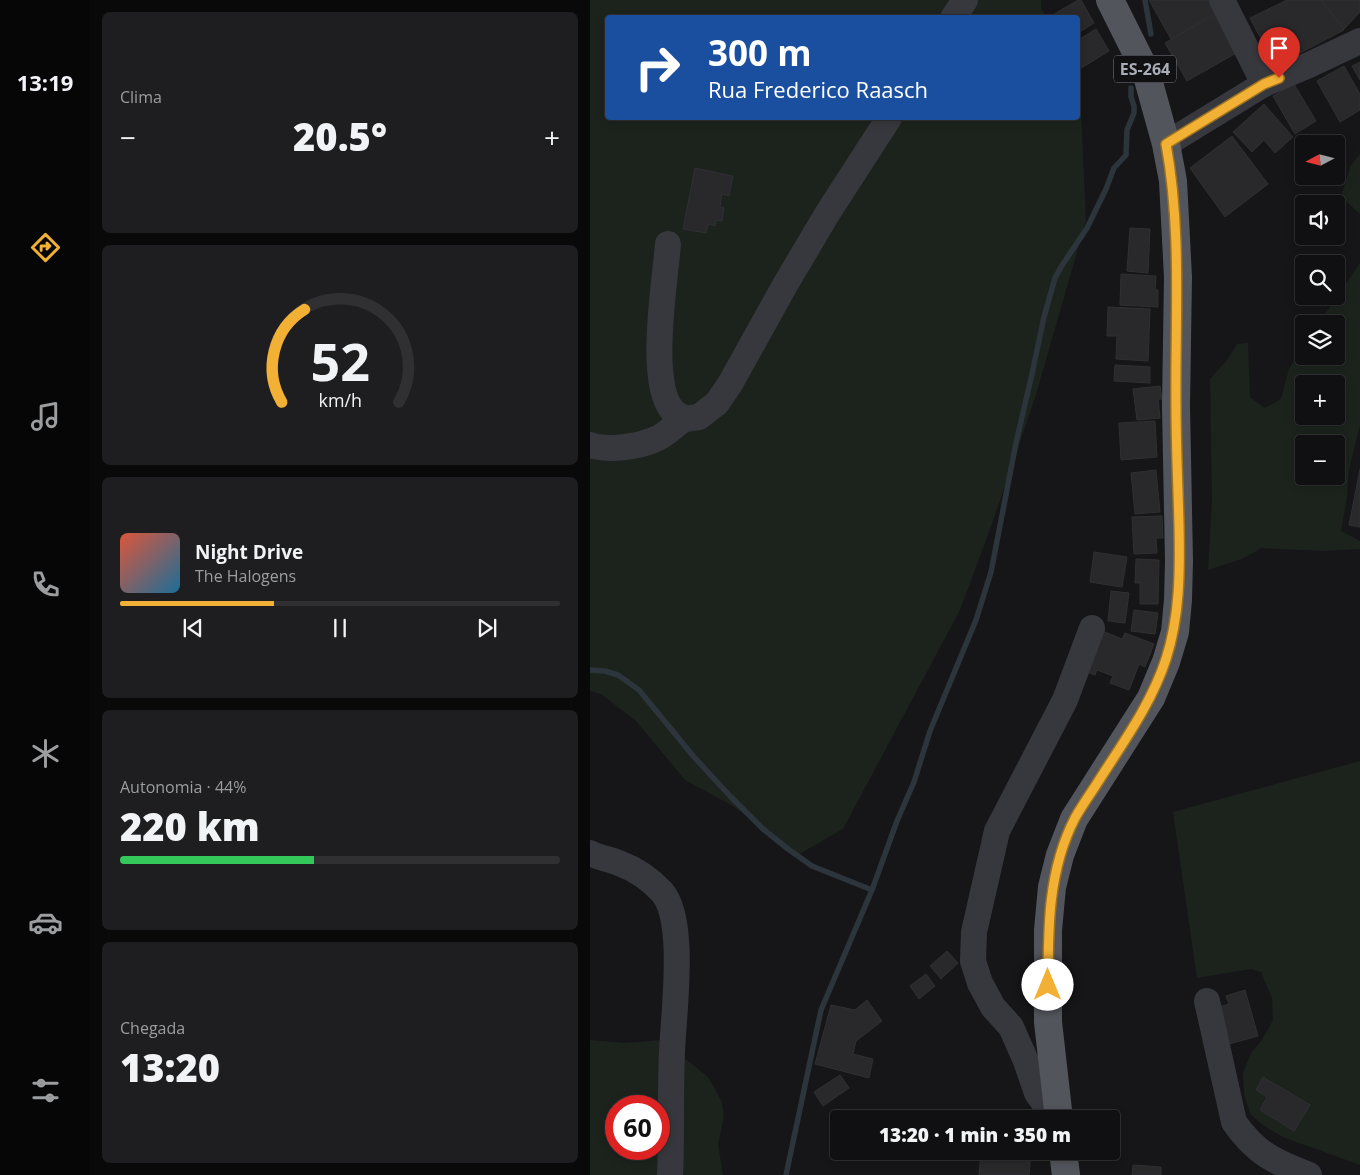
<!DOCTYPE html>
<html lang="pt">
<meta charset="utf-8">
<style>
body{margin:0;font-family:"Open Sans",sans-serif;background:#1e1e20;color:#f1f3f6;height:100vh;display:flex;flex-direction:column;font-size:19px;white-space:nowrap}
*{box-sizing:border-box;margin:0}
p{font-size:16px;color:#9c9d9f}
.icon{flex:none;width:28px;height:28px;fill:none;stroke:currentColor;stroke-width:2;stroke-linecap:round;stroke-linejoin:round}
.map{position:relative;flex:1;overflow:hidden}
.panel{display:flex;flex-direction:column;gap:12px;padding:12px;background:#09090a;width:500px}
.panel>*{flex:none}
.hud{position:absolute;left:15px;top:15px;width:475px;height:105px;border-radius:5px;box-shadow:0 2px 8px #0003,0 0 0 1px #303032;background:#1a4fa0;color:#fff;overflow:hidden}
.needle{width:32px;rotate:263deg}
.tools{position:absolute;left:705px;top:135px;display:grid;gap:10px}
.tools a{display:grid;place-items:center;width:50px;height:50px;border-radius:5px;background:#101012;box-shadow:0 2px 8px #0003,0 0 0 1px #303032;font-size:25px}
.speed{position:absolute;left:15px;top:1095px;display:flex;gap:10px;font-size:25px;font-weight:700;text-align:center}
.speed>*{display:grid;place-content:center;width:65px;height:65px;border-radius:50%;background:#101012;box-shadow:0 2px 8px #0003,0 0 0 1px #303032;line-height:1}
.speed .limit{border:8px solid #d22;background:#fff;color:#111}
.pin{position:absolute;display:grid;place-items:center;width:42px;height:42px;color:#fff;margin:-51px -21px;border-radius:50% 50% 50% 0;rotate:-45deg;box-shadow:0 0 5px #0007}
.pin .icon{rotate:45deg}
.me{position:absolute;width:55px;margin:-28px;rotate:0deg;stroke-linejoin:round;filter:drop-shadow(0 0 4px #0008)}
.turn{display:flex;align-items:center;gap:18px;height:105px;padding:0 20px;font-size:22px}
.turn .icon{width:65px;height:65px;stroke-width:2.5}
.turn b{display:block;font-size:35px;line-height:42px}
.big{font-size:38px;font-weight:800;line-height:1.1}
.panel .widget{flex:1;display:flex;flex-direction:column;justify-content:center;gap:8px;min-width:0;padding:0 18px;border-radius:8px;background:#1e1e20}
.panel .dial{align-items:center;gap:0}
.dial svg{height:130px;overflow:visible;fill:none;stroke:#303032;stroke-width:7;stroke-linecap:round;text-anchor:middle}
.dial text{fill:#f1f3f6;stroke:none}
.song{display:flex;align-items:center;gap:15px}
.cover{width:60px;height:60px;border-radius:8px;background:linear-gradient(135deg,hsl(10 70% 55%),hsl(200 70% 35%))}
.played{height:5px;border-radius:2px;background:linear-gradient(90deg,#f2b134 35%,#303032 35%)}
.keys{display:flex;justify-content:space-around;direction:ltr}
.heat{display:flex;justify-content:space-between;align-items:center;font-size:28px;direction:ltr}
.charge{height:8px;border-radius:4px;background:linear-gradient(90deg,#34c759 44%,#303032 0)}
.trip{position:absolute;left:240px;top:1110px;width:290px;height:50px;border-radius:5px;background:#101012;box-shadow:0 2px 8px #0003,0 0 0 1px #303032;font-weight:800;line-height:50px;text-align:center}
main{display:flex;flex:1;min-height:0}
.tabs{display:flex;flex-direction:column;width:90px;justify-content:space-around;align-items:center;background:#060607;color:#9c9d9f}
.tabs .icon{width:35px;height:35px}
.tabs .selected{color:#f2b134}
.tabs b{font-size:22px;color:#f1f3f6}
.map>svg:first-child{display:block}
</style>
<main>
<nav class="tabs">
<b>13:19</b>
<svg class="icon selected" aria-label="directions" viewBox="0 0 24 24"><path d="M12 3l9 9-9 9-9-9zM9 14v-3h6M13 9l2 2-2 2"/></svg>
<svg class="icon" aria-label="music" viewBox="0 0 24 24"><path d="M9 18V5l10-2v13"/><circle cx="6" cy="18" r="3"/><circle cx="16" cy="16" r="3"/></svg>
<svg class="icon" aria-label="phone" viewBox="0 0 24 24"><path d="M5 4h4l2 5-3 2q2 4 5 5l2-3 5 2v4C11 20 4 13 5 4z"/></svg>
<svg class="icon" aria-label="climate" viewBox="0 0 24 24"><path d="M12 3v18M4 7l16 10M4 17L20 7"/></svg>
<svg class="icon" aria-label="car" viewBox="0 0 24 24"><path d="M5 17H2v-5l4-1 3-4h7l3 4 3 1v5h-3M9 17h6M6 11h13"/><circle cx="7" cy="17" r="2"/><circle cx="17" cy="17" r="2"/></svg>
<svg class="icon" aria-label="filters" viewBox="0 0 24 24"><path d="M4 7h16M4 17h16"/><circle cx="9" cy="7" r="2"/><circle cx="15" cy="17" r="2"/></svg>
</nav>
<section class="panel">
<div class="widget"><p>Clima</p>
<div class="heat"><a>−</a><b class="big">20.5°</b><a>+</a></div>
</div>
<div class="widget dial"><svg viewBox="0 0 100 80">
<path d="M14 69A42 42 0 1 1 86 69"/>
<path d="M14 69A42 42 0 0 1 28 12" stroke="#f2b134"/>
<text x="50" y="56" font-size="32" font-weight="700">52</text>
<text x="50" y="72" font-size="11">km/h</text>
</svg></div>
<div class="widget">
<div class="song"><i class="cover"></i><div><b>Night Drive</b><p>The Halogens</p></div></div>
<div class="played"></div>
<div class="keys"><svg class="icon" aria-label="previous" viewBox="0 0 24 24"><path d="M18 5L8 12l10 7zM5 5v14"/></svg><svg class="icon" aria-label="pause" viewBox="0 0 24 24"><path d="M8 5v14M16 5v14"/></svg><svg class="icon" aria-label="next" viewBox="0 0 24 24"><path d="M6 5l10 7-10 7zM19 5v14"/></svg></div>
</div>
<div class="widget"><p>Autonomia · 44%</p><b class="big">220 km</b><div class="charge"></div></div>
<div class="widget"><p>Chegada</p><b class="big">13:20</b></div>
</section>
<div class="map">
<svg width="770" height="1175" viewBox="0 0 770 1175">
<rect width="100%" height="100%" fill="#161618"/>
<g fill="#1c231d" fill-rule="evenodd">
<polygon points="0,0 451,0 451,8 456,17 18,18 18,118 488,118 488,48 496,221 445,398 402,524 370,610 253,829 206,856 170,825 143,806 95,780 46,721 11,694 0,691"/>
<polygon points="770,154 770,214 751,197 760,167"/>
<path d="M770 263V425L759 470 757 497 751 531 770 541V549L734 551 672 548 652 559 618 570 622 499 620 379 637 360 647 344 658 343 660 397 675 408 691 399 699 369 714 344V356H746V324H728ZM714 384H746V416H714ZM714 444H746V476H714Z"/>
<polygon points="770,761 770,1165 693,1137 674,1126 660,1114 654,1094 653,1073 661,1053 672,1040 683,1020 682,998 671,972 661,969 607,978 583,812"/>
<path d="M0 1040 35 1043 71 1040 118 1077 132 1102 134 1117 128 1144 133 1175H0ZM26 1106H69V1149H26Z"/>
</g>
<g fill="none" stroke-linecap="round" stroke-linejoin="round">
<g stroke="#2c353c" stroke-width="5.5">
<polyline points="555,0 561,34"/>
<polyline points="0,670 15,671 28,675 49,690 104,757 140,796 173,829 198,849 222,866 282,890"/>
<polyline points="196,1175 231,1010 282,890 307,821 324,782 340,731 386,620 401,572 426,443 442,374 454,317 465,278 471,267 497,228 516,189 524,168 536,155 537,130 544,113 544,106 541,97 541,88"/>
</g>
</g>
<g fill="#29292c" stroke="#303034">
<polygon points="488,0 491,0 504,23 488,33 488,18 462,18 461,16"/>
<polygon points="559,0 620,0 627,12 581,39"/>
<polygon points="697,0 731,0 754,30 685,66 660,18"/>
<polygon points="731,0 770,0 770,12 754,29"/>
<polygon points="626,14 648,52 597,81 575,43"/>
<polygon points="506,29 519,51 488,70 488,40"/>
<polygon points="770,62 770,80 762,66"/>
<polygon points="754,66 770,94 770,110 750,122 727,81"/>
<polygon points="704,84 726,121 705,134 683,96"/>
<polygon points="674,104 703,137 685,153 674,140 662,152 643,132"/>
<polygon points="642,136 678,184 635,217 600,168"/>
<polygon points="105,168 143,176 139,196 132,194 130,207 134,208 132,221 126,220 125,226 118,224 116,233 93,229"/>
<polygon points="540,228 560,229 558,273 537,271"/>
<polygon points="531,274 566,276 565,290 568,290 568,307 530,305"/>
<polygon points="518,307 560,309 558,361 526,359 527,336 517,336"/>
<polygon points="525,365 560,367 560,383 524,381"/>
<polygon points="570,386 572,399 568,399 570,418 547,420 543,389"/>
<polygon points="565,421 567,457 531,460 529,423"/>
<polygon points="770,469 770,527 759,525"/>
<polygon points="566,470 570,512 545,514 541,473"/>
<polygon points="572,516 573,538 566,538 567,553 544,554 542,517"/>
<polygon points="504,552 537,557 532,587 500,582"/>
<polygon points="546,559 569,560 568,604 550,604 550,583 545,583"/>
<polygon points="521,591 539,593 535,623 518,621"/>
<polygon points="544,610 568,613 565,634 541,631"/>
<polygon points="510,630 532,639 535,633 564,644 555,667 549,664 539,690 520,683 523,676 507,670 505,675 494,671"/>
<polygon points="357,951 368,963 351,979 340,966"/>
<polygon points="336,974 345,986 329,999 320,986"/>
<polygon points="655,990 668,1036 639,1044 629,1007 639,1004 636,996"/>
<polygon points="277,1000 292,1021 266,1041 263,1054 283,1059 279,1078 225,1064 241,1005 265,1010"/>
<polygon points="250,1075 259,1088 233,1106 224,1092"/>
<polygon points="673,1077 720,1105 704,1131 670,1110 677,1097 666,1090"/>
<polygon points="391,1151 441,1152 439,1175 389,1175"/>
<polygon points="543,1165 571,1167 571,1175 542,1175"/>
</g>
<g fill="none" stroke-linecap="round" stroke-linejoin="round">
<g stroke="#37383d" stroke-width="26">
<polyline points="632,0 674,84"/>
<polyline points="363,18 375,0"/>
<polyline points="576,144 674,84 719,65 770,41"/>
<path d="M78 244C75 282 58 381 82 410 85 413 91 416 94 419L109 417 127 403 140 384 195 285 237 214 299 118"/>
<path d="M0 445C18 451 48 447 66 439 76 435 85 425 94 419"/>
<path d="M0 853C9 858 19 859 29 863 45 869 61 880 72 892 97 920 83 1017 82 1053 80 1094 82 1134 80 1175"/>
<path d="M617 1001 644 1122C665 1153 685 1162 719 1175"/>
<polyline points="466,1119 447,1093 436,1061 421,1027 403,1007 390,983 383,961 384,932 407,831 475,700 502,628"/>
</g>
<g stroke="#53555c" stroke-width="28">
<polyline points="469,1119 458,1022 458,930 462,887 470,855 484,819 561,698 576,662 585,632 588,600 589,561 586,406 588,277 583,181 576,144 556,72 520,0"/>
<polyline points="473,1151 476,1175"/>
</g>
</g>
<g fill="none" stroke-linecap="round" stroke-linejoin="round">
<g stroke="#9d7322" stroke-width="12">
<path id="route" d="M458 985C458 928 458 870 485 818 491 807 499 796 506 785 532 744 561 705 576 659 590 616 590 570 589 525 588 485 586 446 586 406 585 319 592 231 576 144L674 84 689 78"/>
</g>
<use href="#route" stroke="#f2b134" stroke-width="9"/>
</g>
<g text-anchor="middle" stroke-width="5" stroke-linejoin="round" paint-order="stroke">
<rect fill="#111113" stroke="#7b7e86" stroke-width="1" x="524" y="55.5" width="62" height="27" rx="4"/>
<g font-size="16" font-weight="bold" fill="#a8adb8">
<text x="555" y="75">ES-264</text>
</g>
</g>
</svg>
<div class="tools">
<a><svg class="needle" viewBox="-14 -14 28 28"><path d="M0-13l5 13h-10z" fill="#e53935"/><path d="M0 13l5-13h-10z" fill="#9c9d9f"/></svg></a>
<a><svg class="icon" aria-label="sound" viewBox="0 0 24 24"><path d="M4 9h4l5-4v14l-5-4H4zM17 9q2 3 0 6"/></svg></a>
<a><svg class="icon" aria-label="search" viewBox="0 0 24 24"><circle cx="10" cy="10" r="6"/><path d="M15 15l6 6"/></svg></a>
<a><svg class="icon" aria-label="layers" viewBox="0 0 24 24"><path d="M12 4l9 5-9 5-9-5zM3 14l9 5 9-5"/></svg></a>
<a>+</a>
<a>−</a>
</div>
<div class="speed"><div class="limit">60</div></div>
<div class="pin" style="left:689px;top:78px;background:#d93025"><svg class="icon" aria-label="arrive" viewBox="0 0 24 24"><path d="M6 21V4h12l-3 4 3 4H6"/></svg></div>
<svg class="me" style="left:458px;top:985px" viewBox="-20 -20 40 40"><circle r="19" fill="#fff"/><path d="M0-13L10 11 0 6-10 11z" fill="#f2b134"/></svg>
<div class="trip">13:20 · 1 min · 350 m</div>
<div class="hud">
<div class="turn"><svg class="icon" aria-label="right" viewBox="0 0 24 24"><path d="M7 20v-9h11M14 6l5 5-5 5"/></svg><div><b>300 m</b>Rua Frederico Raasch</div></div>
</div>
</div>
</main>
